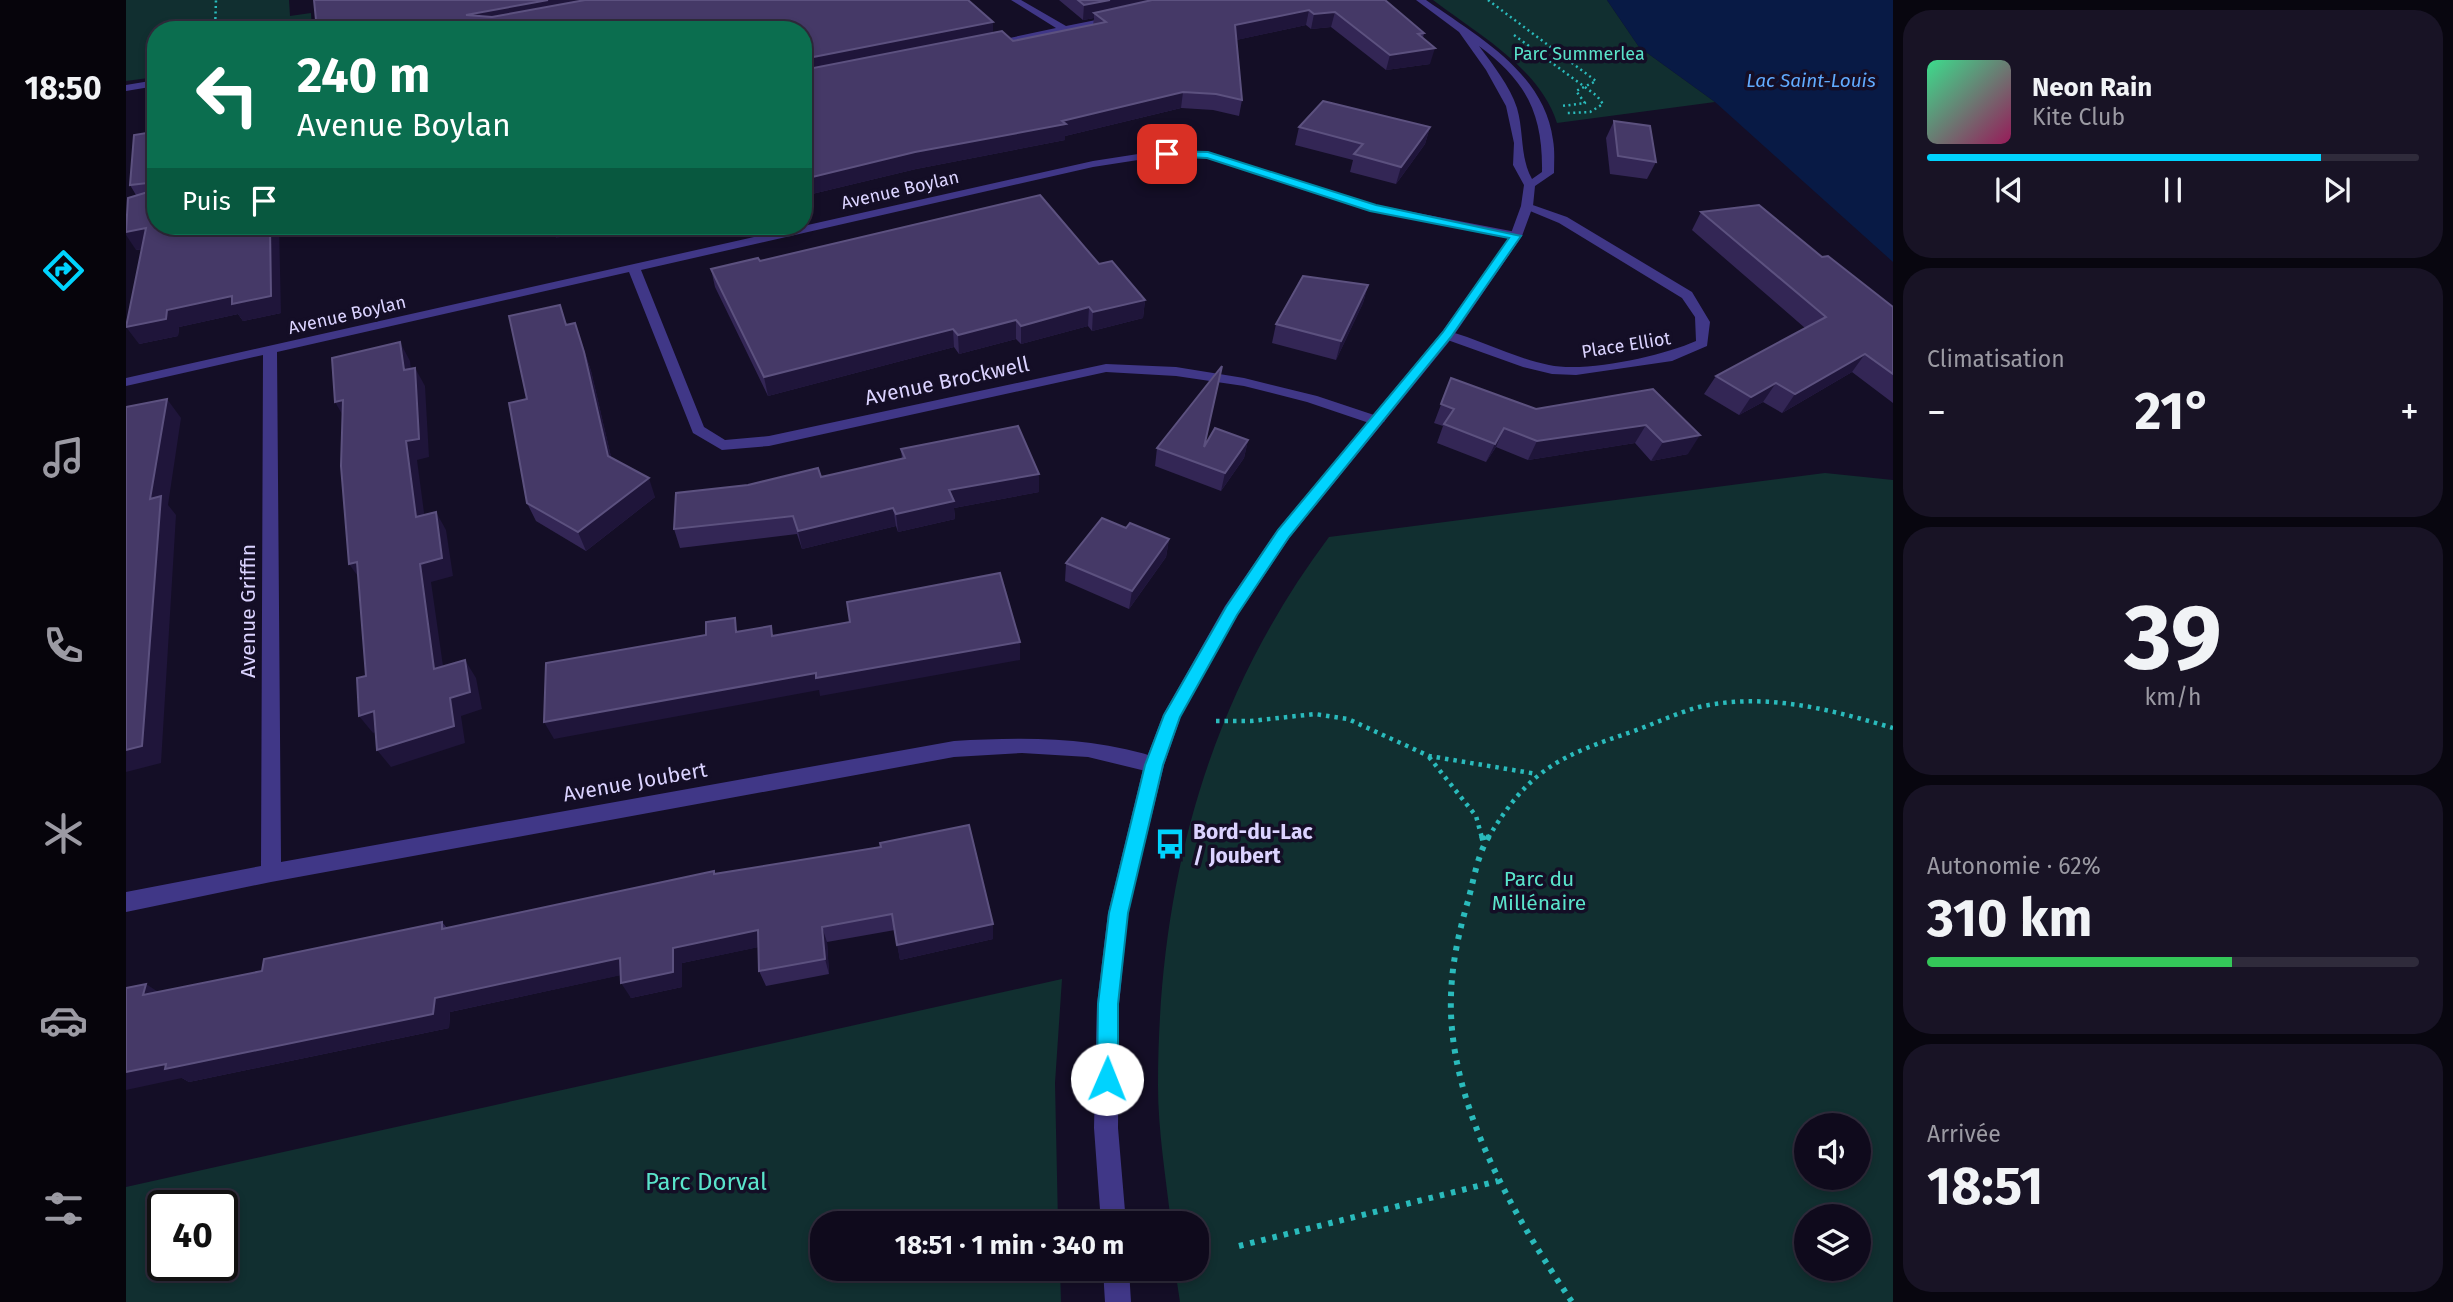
<!DOCTYPE html>
<html lang="fr">
<meta charset="utf-8">
<style>
body{margin:0;font-family:"Fira Sans",sans-serif;background:#181325;color:#f1f3f6;height:100vh;display:flex;flex-direction:column;font-size:26px;white-space:nowrap}
*{box-sizing:border-box;margin:0}
p{font-size:23px;color:#9b9aa3}
.icon{flex:none;width:38px;height:38px;fill:none;stroke:currentColor;stroke-width:2;stroke-linecap:round;stroke-linejoin:round}
.map{position:relative;flex:1;overflow:hidden}
.details{display:flex;flex-direction:column;gap:10px;padding:10px;background:#08060f;width:560px}
.details>*{flex:none}
.guide{position:absolute;left:21px;top:21px;width:665px;height:214px;border-radius:28px;box-shadow:0 4px 10px #0003,0 0 0 2px #2f2b3b;background:#0b6e4f;color:#fff;overflow:hidden}
.controls{position:absolute;left:1668px;top:1113px;display:grid;gap:14px}
.controls a{display:grid;place-items:center;width:77px;height:77px;border-radius:50%;background:#0f0a1c;box-shadow:0 4px 10px #0003,0 0 0 2px #2f2b3b;font-size:35px}
.speed{position:absolute;left:21px;top:1190px;display:flex;gap:14px;font-size:35px;font-weight:700;text-align:center}
.speed>*{display:grid;place-content:center;width:91px;height:91px;border-radius:50%;background:#0f0a1c;box-shadow:0 4px 10px #0003,0 0 0 2px #2f2b3b;line-height:1}
.speed .limit{border:4px solid #111;border-radius:10px;background:#fff;color:#111}
.pin{position:absolute;display:grid;place-items:center;width:60px;height:60px;color:#fff;margin:-30px;border-radius:14px;box-shadow:0 4px 10px #0006}
.me{position:absolute;width:77px;margin:-38px;rotate:1deg;stroke-linejoin:round;filter:drop-shadow(0 0 5px #0008)}
.turn{display:flex;align-items:center;gap:24px;height:147px;padding:0 35px;font-size:32px}
.turn .icon{width:91px;height:91px;stroke-width:2.5}
.turn b{display:block;font-size:49px;line-height:60px}
.then{display:flex;align-items:center;height:66px;padding:0 35px;background:#0003;gap:14px;font-size:26px}
.big{font-size:52px;font-weight:700;line-height:1.1}
.details .widget{flex:1;display:flex;flex-direction:column;justify-content:center;gap:10px;min-width:0;padding:0 24px;border-radius:28px;background:#181325}
.details .dial{align-items:center;gap:0}
.dial b{font-size:91px;line-height:1}
.song{display:flex;align-items:center;gap:21px}
.cover{width:84px;height:84px;border-radius:10px;background:linear-gradient(135deg,hsl(150 70% 55%),hsl(330 70% 35%))}
.played{height:7px;border-radius:4px;background:linear-gradient(90deg,#00d3fe 80%,#2f2b3b 80%)}
.keys{display:flex;justify-content:space-around;direction:ltr}
.heat{display:flex;justify-content:space-between;align-items:center;font-size:38px;direction:ltr}
.charge{height:10px;border-radius:5px;background:linear-gradient(90deg,#34c759 62%,#2f2b3b 0)}
.trip{position:absolute;left:684px;top:1211px;width:399px;height:70px;border-radius:28px;background:#0f0a1c;box-shadow:0 4px 10px #0003,0 0 0 2px #2f2b3b;font-weight:700;line-height:70px;text-align:center}
main{display:flex;flex:1;min-height:0}
.dock{display:flex;flex-direction:column;width:126px;justify-content:space-around;align-items:center;background:#06040b;color:#9b9aa3}
.dock .icon{width:49px;height:49px}
.dock .selected{color:#00d3fe}
.dock b{font-size:32px;color:#f1f3f6}
.map>svg:first-child{display:block}
</style>
<main>
<nav class="dock">
<b>18:50</b>
<svg class="icon selected" aria-label="directions" viewBox="0 0 24 24"><path d="M12 3l9 9-9 9-9-9zM9 14v-3h6M13 9l2 2-2 2"/></svg>
<svg class="icon" aria-label="music" viewBox="0 0 24 24"><path d="M9 18V5l10-2v13"/><circle cx="6" cy="18" r="3"/><circle cx="16" cy="16" r="3"/></svg>
<svg class="icon" aria-label="phone" viewBox="0 0 24 24"><path d="M5 4h4l2 5-3 2q2 4 5 5l2-3 5 2v4C11 20 4 13 5 4z"/></svg>
<svg class="icon" aria-label="climate" viewBox="0 0 24 24"><path d="M12 3v18M4 7l16 10M4 17L20 7"/></svg>
<svg class="icon" aria-label="car" viewBox="0 0 24 24"><path d="M5 17H2v-5l4-1 3-4h7l3 4 3 1v5h-3M9 17h6M6 11h13"/><circle cx="7" cy="17" r="2"/><circle cx="17" cy="17" r="2"/></svg>
<svg class="icon" aria-label="filters" viewBox="0 0 24 24"><path d="M4 7h16M4 17h16"/><circle cx="9" cy="7" r="2"/><circle cx="15" cy="17" r="2"/></svg>
</nav>
<div class="map">
<svg width="1767" height="1302" viewBox="0 0 1767 1302">
<rect width="100%" height="100%" fill="#140e26"/>
<g fill="#112f30" fill-rule="evenodd">
<polygon points="0,0 163,0 164,16 185,13 186,30 30,30 30,77 0,81"/>
<path d="M1307 0H1481L1513 47 1589 102 1431 123C1414 68 1350 33 1307 0Z"/>
<path d="M1699 473 1767 480V1302H1054L1049 1269H1071V1223H1045C1040 1178 1032 1131 1032 1086 1032 884 1081 700 1203 537ZM1732 1125V1178H1680V1125ZM1732 1216V1269H1680V1216Z"/>
<path d="M936 979 929 1083 932 1223H696V1269H934L935 1302H0V1187ZM37 1206H96V1265H37Z"/>
</g>
<polygon fill="#081a45" points="1481,0 1767,0 1767,262 1589,102 1513,47"/>
<g fill="none" stroke-linecap="round" stroke-linejoin="round">
<g stroke="#2abbbc" stroke-width="2.5" stroke-dasharray="2 3.5" stroke-linecap="butt">
<polyline points="1362,0 1470,81 1450,91 1459,103 1436,106"/>
<polyline points="89,30 90,0"/>
<polyline points="1388,35 1471,96 1477,104 1464,112 1441,113"/>
</g>
<g stroke="#2abbbc" stroke-width="4.5" stroke-dasharray="3.5 5" stroke-linecap="butt">
<polyline points="1090,721 1125,721 1189,714 1222,719 1303,756 1411,774"/>
<polyline points="1303,757 1350,816 1356,838"/>
<path d="M1362 838C1404 768 1434 756 1508 731 1530 723 1551 713 1573 707 1639 692 1703 709 1767 728"/>
</g>
<g stroke="#2abbbc" stroke-width="6" stroke-dasharray="4.5 7" stroke-linecap="butt">
<polyline points="1356,836 1358,844"/>
<path d="M1363 836C1351 856 1348 879 1342 901 1333 931 1326 963 1325 995 1321 1103 1388 1216 1446 1302"/>
<polyline points="1113,1246 1372,1181"/>
</g>
<g fill="#403787" fill-rule="evenodd">
<polygon points="885,0 895,0 940,26 990,16 995,19 860,47 860,43 930,28"/>
<polygon points="30,80 30,86 0,91 0,85"/>
<path d="M1025 152H1081L1250 205 1390 232 1396 236 1390 240 1244 210 1080 158H1025L967 167 515 270 578 427 599 440 643 436 980 364 1050 367 1118 378 1191 396 1257 418 1259 421 1252 426 1181 402 1118 386 1050 376 980 372 643 446 596 450 567 433 503 272 151 352 155 862 828 741C898 737 967 736 1035 759L1038 765 1035 771 1028 773 962 757 896 753 828 757 145 882 0 912V892L135 866 137 355 0 386V378L967 161Z"/>
<path d="M1401 203 1441 217 1566 292 1584 322 1581 346 1546 361 1450 375 1426 374 1397 367 1316 338 1314 335 1321 331C1356 340 1388 358 1423 365 1460 373 1536 356 1570 341L1569 317 1556 298 1433 223 1397 208 1395 206Z"/>
</g>
<g fill="#403787" fill-rule="evenodd">
<path d="M1290 0H1300C1351 36 1418 72 1427 140 1429 151 1428 162 1428 173L1409 186 1407 206 1396 236 1326 338 1164 537 1111 616 1055 716 1038 765 1002 913 993 1004 992 1128 1000 1223H975L968 1128 971 1004 982 913 1018 765 1037 715 1099 606 1152 529 1316 332 1384 236 1395 206 1398 185 1387 165 1388 143 1380 106 1360 70 1333 32ZM1353 46C1400 81 1417 113 1416 172L1406 179C1394 158 1398 132 1391 108 1384 86 1367 65 1353 46Z"/>
<polygon points="977,1269 1003,1269 1005,1302 979,1302"/>
</g>
</g>
<g fill="#332655">
<polygon points="933,0 1259,0 1298,33 1297,38 1304,64 1260,70 1205,27 1185,29 1180,25 1110,40 1116,100 1113,116 1087,110 1055,108 939,136 939,140 790,169 686,194 686,197 677,199 677,30 867,22 867,33 887,41 967,25 968,18 957,20"/>
<polygon points="1488,121 1530,162 1521,179 1484,174 1480,138"/>
<polygon points="1173,127 1304,127 1299,144 1270,184 1224,172 1227,160 1169,145"/>
<polygon points="27,132 155,313 117,321 112,314 53,327 52,336 13,344 16,249 10,250 10,195 4,185"/>
<polygon points="1575,212 1696,257 1767,307 1767,403 1726,372 1656,413 1637,402 1613,415 1578,394 1590,376 1679,328 1566,230"/>
<polygon points="634,261 973,264 1019,300 1017,318 966,331 962,326 895,344 890,339 833,354 828,347 642,396 589,287 585,269"/>
<polygon points="1242,285 1237,303 1210,360 1146,343 1150,324"/>
<polygon points="449,323 465,371 485,457 529,497 460,551 410,521 401,503 401,399 442,325"/>
<polygon points="1325,378 1410,409 1527,389 1562,454 1525,461 1509,443 1402,460 1370,447 1360,462 1311,443 1317,426 1308,423"/>
<polygon points="1092,385 1079,445 1122,440 1118,458 1095,491 1029,466 1031,448"/>
<polygon points="775,449 913,474 913,492 828,508 829,519 772,532 770,526 676,549 671,534 554,548 548,529 695,477 776,459"/>
<polygon points="1000,528 1043,539 1040,557 1003,609 939,581 940,563"/>
<polygon points="588,871 589,874 867,924 867,939 774,960 769,930 701,942 703,974 640,986 633,971 632,947 556,963 556,987 505,998 494,975 324,1012 323,1028 63,1082 56,1078 32,992 136,971 316,922 321,928"/>
</g>
<g fill="#1f153a">
<polygon points="422,0 506,0 348,30 340,15"/>
<polygon points="984,0 1059,0 968,13 968,18 957,20 958,5"/>
<polygon points="1183,10 1180,25 1106,41 1109,25"/>
<polygon points="1209,12 1205,27 1185,29 1188,14"/>
<polygon points="867,22 867,38 677,75 677,59"/>
<polygon points="1309,48 1304,64 1260,70 1264,55"/>
<polygon points="1057,92 1055,108 939,136 939,140 790,169 686,194 686,197 677,199 677,181 682,178 789,152 936,121"/>
<polygon points="1304,127 1299,144 1270,184 1275,167"/>
<polygon points="144,226 153,226 155,313 117,321 112,314 53,327 52,336 13,344 0,327 41,310"/>
<polygon points="426,226 483,226 430,238"/>
<polygon points="20,228 31,245 10,250 0,235 0,232"/>
<polygon points="1242,285 1237,303 1210,360 1215,341"/>
<polygon points="1019,300 1017,318 966,331 967,312"/>
<polygon points="963,307 962,326 895,344 895,326"/>
<polygon points="890,320 890,339 833,354 832,335"/>
<polygon points="449,323 465,371 489,474 482,456"/>
<polygon points="827,329 828,347 642,396 638,377"/>
<polygon points="274,342 284,361 287,388 278,370"/>
<polygon points="1739,354 1726,372 1656,413 1669,394"/>
<polygon points="289,368 299,386 303,457 291,460 301,535 290,517 280,441"/>
<polygon points="1650,383 1637,402 1613,415 1625,397"/>
<polygon points="41,399 55,418 42,505 50,515 35,763 0,772 0,750 24,499"/>
<polygon points="217,400 220,421 209,402"/>
<polygon points="1520,425 1509,443 1402,460 1411,441"/>
<polygon points="1378,428 1370,447 1360,462 1369,444"/>
<polygon points="1574,435 1562,454 1525,461 1537,442"/>
<polygon points="1122,440 1118,458 1095,491 1099,473"/>
<polygon points="913,474 913,492 828,508 829,519 772,532 770,514 823,490"/>
<polygon points="523,478 529,497 460,551 452,532"/>
<polygon points="767,508 770,526 676,549 672,531"/>
<polygon points="310,512 320,530 327,576 305,582 320,687 308,669 294,564"/>
<polygon points="1043,539 1040,557 1003,609 1006,591"/>
<polygon points="231,562 236,582 223,564"/>
<polygon points="894,642 894,660 694,696 693,690 428,739 418,722 690,673"/>
<polygon points="339,660 350,678 356,709 335,716 339,743 265,767 251,750 324,698"/>
<polygon points="248,711 262,728 247,733 233,716"/>
<polygon points="867,924 867,939 774,960 771,945"/>
<polygon points="696,927 701,942 703,974 699,959"/>
<polygon points="632,930 638,946 556,963 556,987 505,998 495,983 547,948"/>
<polygon points="494,958 505,973 324,1012 323,1028 63,1082 56,1078 0,1090 0,1072 309,998"/>
<polygon points="20,984 43,999 17,995"/>
</g>
<g fill="#453967" stroke="#5c517f" stroke-width="2">
<polygon points="188,0 422,0 340,15 366,17 459,0 842,0 867,22 677,59 677,30 191,30"/>
<polygon points="952,0 984,0 958,5"/>
<polygon points="1026,0 1259,0 1298,33 1292,34 1309,48 1264,55 1209,12 1188,14 1183,10 1109,25 1116,100 1090,94 1057,92 936,121 940,124 789,152 682,178 684,180 677,181 677,70 876,31 887,41 980,22 968,13"/>
<polygon points="1197,101 1304,127 1275,167 1228,154 1237,144 1173,127"/>
<polygon points="30,104 30,226 144,226 145,296 106,304 106,296 41,310 40,319 0,327 20,228 0,232 2,198 22,192 21,183 4,185 8,135 27,132"/>
<polygon points="1488,121 1524,126 1530,162 1492,156"/>
<polygon points="914,195 973,264 986,261 1019,300 967,312 963,307 895,326 890,320 832,335 827,329 638,377 585,269 632,258 634,261"/>
<polygon points="1633,205 1696,257 1702,256 1767,307 1767,374 1739,354 1669,394 1650,383 1625,397 1590,376 1700,317 1575,212"/>
<polygon points="1177,276 1242,285 1215,341 1150,324"/>
<polygon points="434,305 440,325 449,323 458,352 482,456 523,478 452,532 401,503 383,403 401,399 383,316"/>
<polygon points="274,342 278,370 289,368 293,439 280,441 290,517 310,512 316,558 294,564 308,669 339,660 344,692 324,698 328,726 251,750 248,711 233,716 231,678 240,676 231,562 223,564 215,466 217,400 209,402 206,358"/>
<polygon points="1096,366 1078,447 1089,428 1122,440 1099,473 1031,448"/>
<polygon points="1325,378 1410,409 1527,389 1574,435 1537,442 1520,425 1411,441 1378,428 1369,444 1318,424 1328,409 1315,404"/>
<polygon points="41,399 24,499 35,496 16,746 0,750 0,407"/>
<polygon points="892,426 913,474 823,490 828,501 770,514 767,508 672,531 667,516 548,529 550,493 622,485 692,468 695,477 779,458 775,449"/>
<polygon points="976,518 1000,528 1004,523 1043,539 1006,591 940,563"/>
<polygon points="874,573 894,642 690,678 690,673 418,722 420,663 580,635 580,622 609,618 610,632 645,626 646,636 724,622 721,602"/>
<polygon points="843,825 867,924 771,945 766,914 696,927 699,959 633,971 632,930 547,948 547,972 495,983 494,958 309,998 307,1014 39,1069 40,1064 0,1072 0,988 20,984 17,995 136,971 138,959 316,922 316,929 588,871 588,874 755,847 754,843"/>
</g>
<polygon fill="#00d3fe" stroke="#0089a5" stroke-width="2" points="1041,151 1082,152 1250,205 1395,236 1325,337 1163,537 1111,615 1054,717 1037,765 1002,913 992,1004 992,1079 989,1086 981,1089 974,1086 971,1079 972,1004 983,913 1019,765 1038,715 1100,607 1152,530 1317,332 1383,238 1244,211 1081,158 1038,156"/>
<defs>
<g id="bus-bare" transform="scale(2.415)"><path d="M-5-6H5V4H4V6H2V4H-2V6H-4V4H-5ZM-3.5-4V0h7V-4ZM-3.5 1.2v1.5H-2V1.2ZM2 1.2v1.5H3.5V1.2Z" fill="#00d3fe" stroke="#140e26" stroke-width="2.5" paint-order="stroke"/></g>
</defs>
<g fill-rule="evenodd">
<use href="#bus-bare" x="1044" y="844"/>
</g>
<g text-anchor="middle" stroke-width="7" stroke-linejoin="round" paint-order="stroke">
<g font-size="18" fill="#5ae4cb" stroke="#140e26">
<text x="1453" y="60">Parc Summerlea</text>
</g>
<g font-size="18" fill="#dbd3ff" stroke="#140e26">
<text transform="translate(774 190) rotate(-13)" y="6">Avenue Boylan</text>
<text transform="translate(221 315) rotate(-13)" y="6">Avenue Boylan</text>
<text transform="translate(1500 345) rotate(-9)" y="6">Place Elliot</text>
</g>
<g font-size="19" font-style="italic" fill="#61abff" stroke="#140e26">
<text x="1685" y="87">Lac Saint-Louis</text>
</g>
<g font-size="21" fill="#dbd3ff" stroke="#140e26">
<text transform="translate(821 381) rotate(-12)" y="7">Avenue Brockwell</text>
<text transform="translate(122 611) rotate(-90)" y="7">Avenue Griffin</text>
<text transform="translate(509 782) rotate(-10)" y="7">Avenue Joubert</text>
</g>
<g font-size="21" font-weight="bold" fill="#dbd3ff" stroke="#140e26" text-anchor="start">
<text x="1067" y="839">Bord-du-Lac<tspan x="1067" dy="24">/ Joubert</tspan></text>
</g>
<g font-size="21" fill="#5ae4cb" stroke="#140e26">
<text x="1413" y="886">Parc du<tspan x="1413" dy="24">Millénaire</tspan></text>
</g>
<g font-size="24" fill="#5ae4cb" stroke="#140e26">
<text x="580" y="1190">Parc Dorval</text>
</g>
</g>
</svg>
<div class="controls">
<a><svg class="icon" aria-label="sound" viewBox="0 0 24 24"><path d="M4 9h4l5-4v14l-5-4H4zM17 9q2 3 0 6"/></svg></a>
<a><svg class="icon" aria-label="layers" viewBox="0 0 24 24"><path d="M12 4l9 5-9 5-9-5zM3 14l9 5 9-5"/></svg></a>
</div>
<div class="speed"><div class="limit">40</div></div>
<div class="pin" style="left:1041px;top:154px;background:#d93025"><svg class="icon" aria-label="arrive" viewBox="0 0 24 24"><path d="M6 21V4h12l-3 4 3 4H6"/></svg></div>
<svg class="me" style="left:981px;top:1079px" viewBox="-20 -20 40 40"><circle r="19" fill="#fff"/><path d="M0-13L10 11 0 6-10 11z" fill="#00d3fe"/></svg>
<div class="trip">18:51 · 1 min · 340 m</div>
<div class="guide">
<div class="turn"><svg class="icon" aria-label="left" viewBox="0 0 24 24"><path d="M17 20v-9H6M10 6l-5 5 5 5"/></svg><div><b>240 m</b>Avenue Boylan</div></div>
<div class="then">Puis<svg class="icon" aria-label="arrive" viewBox="0 0 24 24"><path d="M6 21V4h12l-3 4 3 4H6"/></svg></div>
</div>
</div>
<section class="details">
<div class="widget">
<div class="song"><i class="cover"></i><div><b>Neon Rain</b><p>Kite Club</p></div></div>
<div class="played"></div>
<div class="keys"><svg class="icon" aria-label="previous" viewBox="0 0 24 24"><path d="M18 5L8 12l10 7zM5 5v14"/></svg><svg class="icon" aria-label="pause" viewBox="0 0 24 24"><path d="M8 5v14M16 5v14"/></svg><svg class="icon" aria-label="next" viewBox="0 0 24 24"><path d="M6 5l10 7-10 7zM19 5v14"/></svg></div>
</div>
<div class="widget"><p>Climatisation</p>
<div class="heat"><a>−</a><b class="big">21°</b><a>+</a></div>
</div>
<div class="widget dial"><b>39</b><p>km/h</p></div>
<div class="widget"><p>Autonomie · 62%</p><b class="big">310 km</b><div class="charge"></div></div>
<div class="widget"><p>Arrivée</p><b class="big">18:51</b></div>
</section>
</main>
